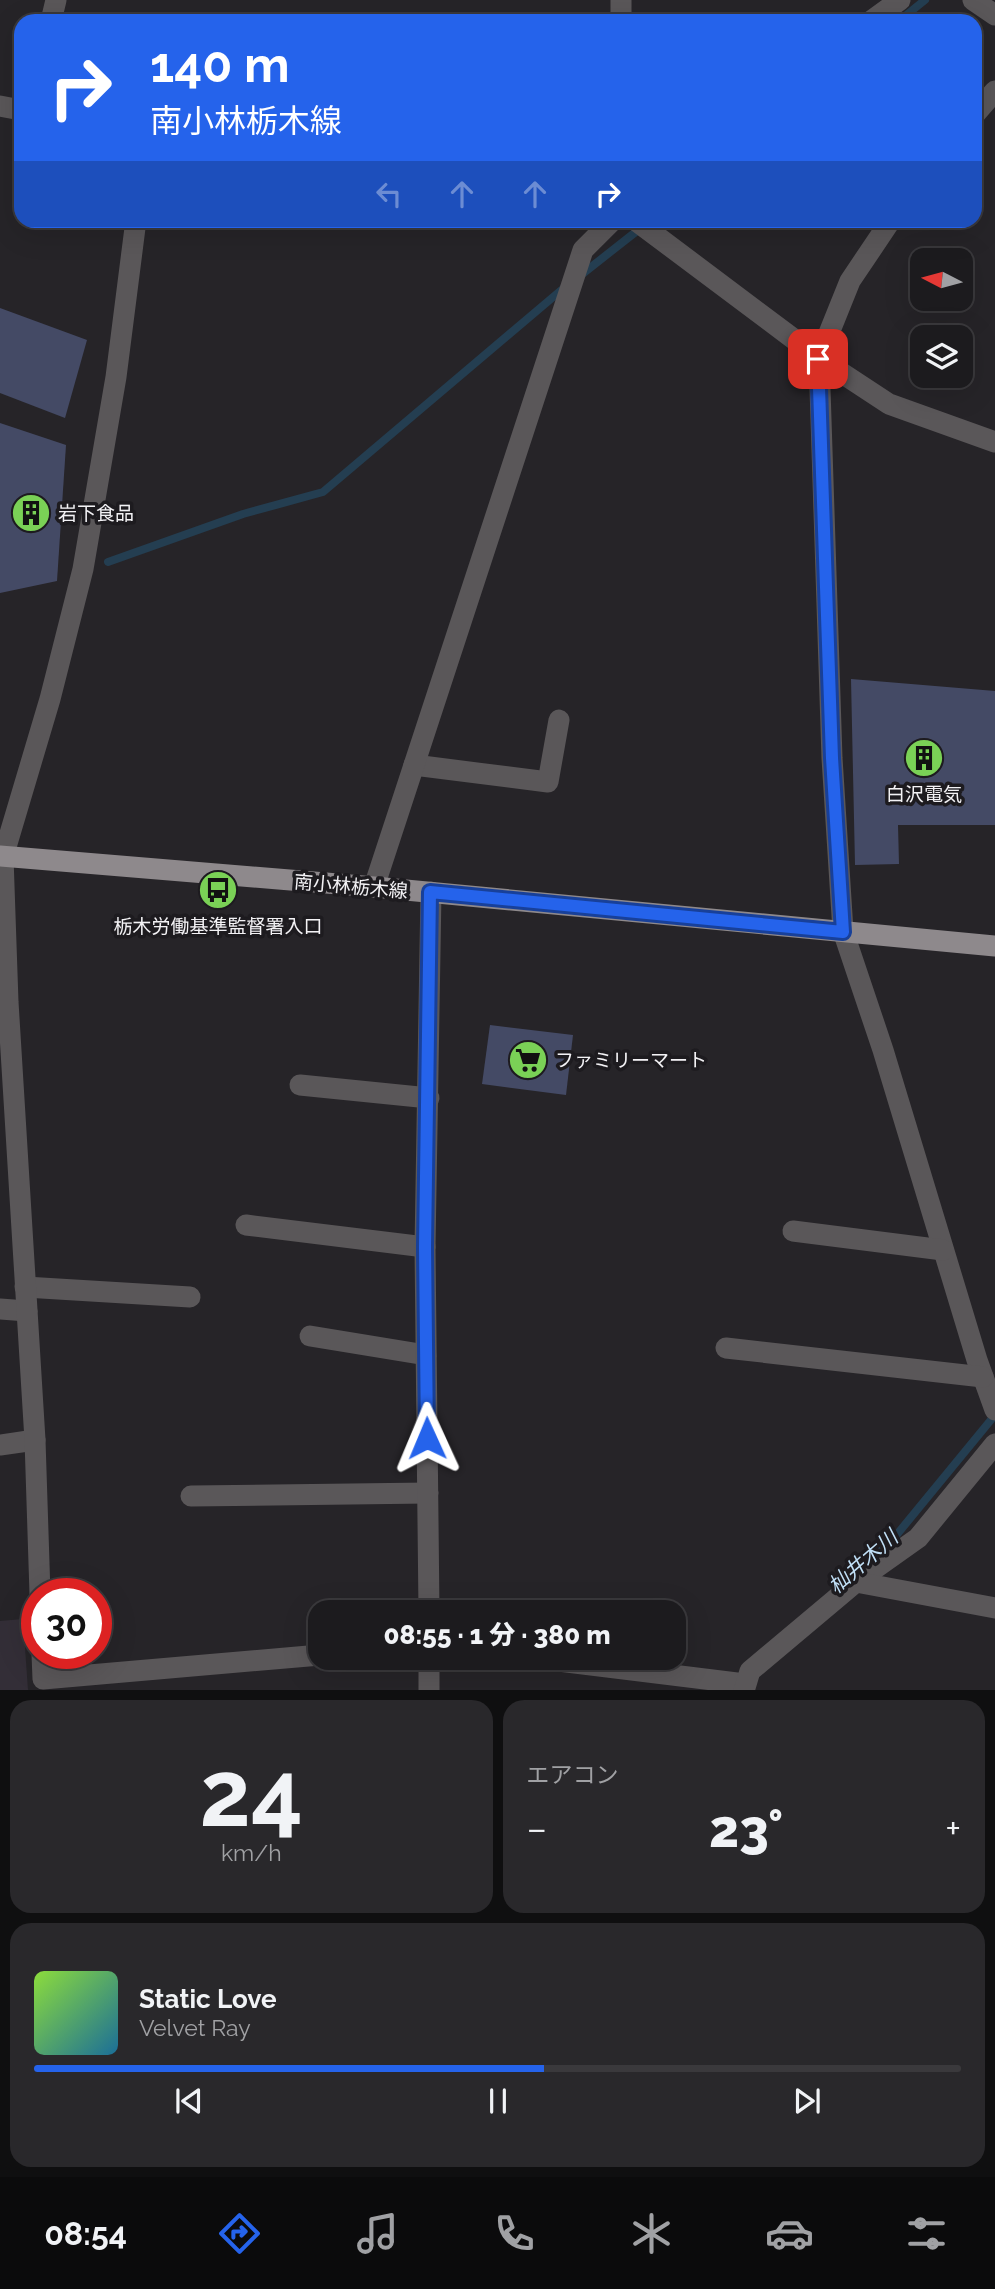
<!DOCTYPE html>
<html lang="ja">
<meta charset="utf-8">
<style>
body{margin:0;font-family:Raleway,"Noto Sans JP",sans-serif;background:#29282b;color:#f1f3f6;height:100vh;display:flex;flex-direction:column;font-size:26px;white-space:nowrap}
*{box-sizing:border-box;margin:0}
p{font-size:23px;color:#a0a1a4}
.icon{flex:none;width:38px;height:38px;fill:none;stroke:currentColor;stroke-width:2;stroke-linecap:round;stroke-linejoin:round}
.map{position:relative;height:1690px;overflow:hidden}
.details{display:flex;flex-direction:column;gap:10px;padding:10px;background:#0f0f10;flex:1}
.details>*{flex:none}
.banner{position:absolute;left:14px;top:14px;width:968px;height:214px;border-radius:21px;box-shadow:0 7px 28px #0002,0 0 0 2px #3a393c;background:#2563eb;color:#fff;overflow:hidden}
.needle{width:46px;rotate:276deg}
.tools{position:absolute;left:910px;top:248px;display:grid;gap:14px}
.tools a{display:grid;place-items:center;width:63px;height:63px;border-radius:14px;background:#1c1b1e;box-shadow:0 7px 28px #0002,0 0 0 2px #3a393c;font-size:35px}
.speed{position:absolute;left:21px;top:1578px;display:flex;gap:14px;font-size:35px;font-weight:700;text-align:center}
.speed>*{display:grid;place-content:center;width:91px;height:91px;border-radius:50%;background:#1c1b1e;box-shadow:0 7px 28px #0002,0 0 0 2px #3a393c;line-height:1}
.speed .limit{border:10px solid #d22;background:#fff;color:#111}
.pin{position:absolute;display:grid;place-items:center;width:60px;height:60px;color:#fff;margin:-30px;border-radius:14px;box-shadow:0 4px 10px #0006}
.me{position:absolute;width:77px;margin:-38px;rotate:359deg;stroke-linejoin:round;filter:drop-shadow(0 0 5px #0008)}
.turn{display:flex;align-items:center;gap:24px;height:147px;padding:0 21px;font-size:32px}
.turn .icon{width:91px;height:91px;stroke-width:2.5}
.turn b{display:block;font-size:49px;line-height:60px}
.lanes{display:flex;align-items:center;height:66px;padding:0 21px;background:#0003;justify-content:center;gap:35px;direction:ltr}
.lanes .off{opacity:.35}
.big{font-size:52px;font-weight:800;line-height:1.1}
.details .card{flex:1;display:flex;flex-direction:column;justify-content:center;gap:10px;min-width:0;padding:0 24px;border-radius:21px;background:#29282b}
.details .dial{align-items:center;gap:0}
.dial b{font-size:91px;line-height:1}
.song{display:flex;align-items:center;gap:21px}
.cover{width:84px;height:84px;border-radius:10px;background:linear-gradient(135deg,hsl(90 70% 55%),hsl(200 70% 35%))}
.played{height:7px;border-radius:4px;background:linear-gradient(90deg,#2563eb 55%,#3a393c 55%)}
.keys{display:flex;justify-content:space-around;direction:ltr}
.heat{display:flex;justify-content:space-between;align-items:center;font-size:38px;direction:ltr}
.details .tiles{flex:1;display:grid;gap:10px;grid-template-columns:1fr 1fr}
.card:last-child{grid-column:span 2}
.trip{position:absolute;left:308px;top:1600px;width:378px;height:70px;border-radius:21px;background:#1c1b1e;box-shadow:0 7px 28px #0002,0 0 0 2px #3a393c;font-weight:800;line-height:70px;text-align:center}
.dock{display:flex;height:112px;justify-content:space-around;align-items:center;background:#0b0b0c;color:#a0a1a4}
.dock .icon{width:49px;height:49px}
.dock .active{color:#2563eb}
.dock b{font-size:32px;color:#f1f3f6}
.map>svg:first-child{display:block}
</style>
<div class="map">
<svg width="995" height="1691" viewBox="0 0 995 1691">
<rect width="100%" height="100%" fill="#262428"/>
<polygon fill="#332e37" points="23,1619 28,1690 0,1690 0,1621"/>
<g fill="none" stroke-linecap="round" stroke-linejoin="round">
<g stroke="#243e51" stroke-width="8">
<polyline points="899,21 925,0"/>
<polyline points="581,275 642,227"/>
<polyline points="108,562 243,514 323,492 565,287"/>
<polyline points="854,1571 894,1538 995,1415"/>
</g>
</g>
<g fill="#444a65">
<polygon points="0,308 87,340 65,418 0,393"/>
<polygon points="0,423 66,445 57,581 0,593"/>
<polygon points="851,679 995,691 995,825 898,825 899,864 855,865"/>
<polygon points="490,1025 573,1035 566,1095 482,1084"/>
</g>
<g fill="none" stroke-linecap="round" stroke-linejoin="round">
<g stroke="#5a5759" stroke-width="21">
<polyline points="621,0 621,21"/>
<polyline points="973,0 995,15"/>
<polyline points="51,21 56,0"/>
<polyline points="871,21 900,0"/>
<polyline points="0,106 21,110"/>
<polyline points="975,114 995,91"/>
<polyline points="635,220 819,358 889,404 995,442"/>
<polyline points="891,220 850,281 819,358 832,758 843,931 883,1050 977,1360 995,1410"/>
<polyline points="414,765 548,782 559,720"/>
<polyline points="374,887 583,250 613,220"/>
<polyline points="300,1085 429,1098"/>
<polyline points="246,1225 425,1247"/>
<polyline points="793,1231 943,1250"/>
<polyline points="25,1287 190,1297"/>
<polyline points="0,1309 27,1311"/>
<polyline points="310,1336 426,1355"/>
<polyline points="726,1348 983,1377"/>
<polyline points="0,1445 35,1440"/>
<polyline points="191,1496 428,1493"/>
<polyline points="856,1582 918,1538 995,1444"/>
<polyline points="40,1594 35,1440 8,1002 3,857 50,699 83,569 116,377 136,220"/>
<polyline points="429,1612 425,1247 431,892"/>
<polyline points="42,1654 43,1679 320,1655"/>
<polyline points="526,1657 745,1684"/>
<polyline points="429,1691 429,1657"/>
<polyline points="744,1691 750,1671 856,1582 995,1608"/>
</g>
<polyline stroke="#8e898c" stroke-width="21" points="0,856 374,887 995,946"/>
</g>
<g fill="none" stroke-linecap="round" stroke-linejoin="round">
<g stroke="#184099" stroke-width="18">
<polyline id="route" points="427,1438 425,1247 430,892 843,932 832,758 818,359"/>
</g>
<use href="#route" stroke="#2563eb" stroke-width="12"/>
</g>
<defs>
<g id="building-disc" transform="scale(2.0125)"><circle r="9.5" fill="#7ad156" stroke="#1d1b1f"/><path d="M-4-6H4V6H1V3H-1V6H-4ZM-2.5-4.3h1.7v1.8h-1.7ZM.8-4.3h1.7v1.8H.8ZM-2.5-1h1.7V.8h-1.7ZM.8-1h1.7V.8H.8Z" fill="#111"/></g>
<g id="bus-disc" transform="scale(2.0125)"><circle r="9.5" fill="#7ad156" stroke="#1d1b1f"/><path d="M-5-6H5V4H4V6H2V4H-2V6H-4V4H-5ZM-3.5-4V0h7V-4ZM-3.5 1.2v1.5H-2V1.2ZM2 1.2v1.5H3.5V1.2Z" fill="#111"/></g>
<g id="supermarket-disc" transform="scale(2.0125)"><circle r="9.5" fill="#7ad156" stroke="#1d1b1f"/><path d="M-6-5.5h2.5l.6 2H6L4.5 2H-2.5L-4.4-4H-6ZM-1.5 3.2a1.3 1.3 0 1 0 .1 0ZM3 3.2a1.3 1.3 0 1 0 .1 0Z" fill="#111"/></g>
</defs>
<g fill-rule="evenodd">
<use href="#building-disc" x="31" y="513"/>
<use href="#building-disc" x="924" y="758"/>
<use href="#bus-disc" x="218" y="890"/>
<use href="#supermarket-disc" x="528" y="1060"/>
</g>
<g text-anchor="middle" stroke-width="7" stroke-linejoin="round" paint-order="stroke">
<g font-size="19" fill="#f3f2f5" stroke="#1d1b1f" text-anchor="start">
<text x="58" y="520">岩下食品</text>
<text x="924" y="801" text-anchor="middle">白沢電気</text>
<text x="218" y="933" text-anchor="middle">栃木労働基準監督署入口</text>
<text x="555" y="1067">ファミリーマート</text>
</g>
<g font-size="19" fill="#f3f2f5" stroke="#1d1b1f">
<text transform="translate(351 886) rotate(5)" y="7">南小林栃木線</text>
</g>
<g font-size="21" font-style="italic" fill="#c0dff6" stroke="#1d1b1f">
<text transform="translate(863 1562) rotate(-41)" y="7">杣井木川</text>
</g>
</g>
</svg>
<div class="tools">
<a><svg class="needle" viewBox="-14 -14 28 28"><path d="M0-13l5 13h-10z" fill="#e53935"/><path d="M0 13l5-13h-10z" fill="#a0a1a4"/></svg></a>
<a><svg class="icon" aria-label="layers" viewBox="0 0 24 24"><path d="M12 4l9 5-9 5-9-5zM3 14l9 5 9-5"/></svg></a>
</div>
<div class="speed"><div class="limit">30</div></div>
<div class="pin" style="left:818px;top:359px;background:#d93025"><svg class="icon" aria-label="arrive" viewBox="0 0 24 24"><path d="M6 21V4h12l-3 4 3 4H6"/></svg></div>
<svg class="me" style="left:427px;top:1438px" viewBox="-20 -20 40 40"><path d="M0-17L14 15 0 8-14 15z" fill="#2563eb" stroke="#fff" stroke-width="4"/></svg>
<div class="trip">08:55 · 1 分 · 380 m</div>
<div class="banner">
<div class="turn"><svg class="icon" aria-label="right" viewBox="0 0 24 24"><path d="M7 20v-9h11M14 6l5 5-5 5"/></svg><div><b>140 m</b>南小林栃木線</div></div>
<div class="lanes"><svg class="icon off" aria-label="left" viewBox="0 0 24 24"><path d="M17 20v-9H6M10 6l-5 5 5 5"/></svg><svg class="icon off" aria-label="ahead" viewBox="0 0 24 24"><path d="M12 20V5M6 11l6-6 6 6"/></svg><svg class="icon off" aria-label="ahead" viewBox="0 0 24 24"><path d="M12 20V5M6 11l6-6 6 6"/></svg><svg class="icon" aria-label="right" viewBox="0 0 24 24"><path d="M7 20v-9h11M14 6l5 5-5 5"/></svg></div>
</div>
</div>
<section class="details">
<div class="tiles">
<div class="card dial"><b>24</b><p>km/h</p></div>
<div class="card"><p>エアコン</p>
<div class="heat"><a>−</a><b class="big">23°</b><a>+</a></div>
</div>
<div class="card">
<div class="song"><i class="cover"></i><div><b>Static Love</b><p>Velvet Ray</p></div></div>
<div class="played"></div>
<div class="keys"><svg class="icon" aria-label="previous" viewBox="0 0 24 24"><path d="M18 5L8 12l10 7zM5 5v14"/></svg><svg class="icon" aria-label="pause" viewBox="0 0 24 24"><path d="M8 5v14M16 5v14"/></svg><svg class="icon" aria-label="next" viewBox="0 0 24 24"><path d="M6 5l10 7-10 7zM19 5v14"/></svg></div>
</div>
</div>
</section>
<nav class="dock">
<b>08:54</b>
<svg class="icon active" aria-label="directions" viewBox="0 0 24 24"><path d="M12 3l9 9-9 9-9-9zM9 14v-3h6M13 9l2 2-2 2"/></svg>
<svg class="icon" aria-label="music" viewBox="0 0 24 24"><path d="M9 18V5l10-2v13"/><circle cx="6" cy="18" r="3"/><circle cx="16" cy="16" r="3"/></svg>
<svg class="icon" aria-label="phone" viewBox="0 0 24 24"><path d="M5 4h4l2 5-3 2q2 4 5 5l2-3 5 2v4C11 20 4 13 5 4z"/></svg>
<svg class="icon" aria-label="climate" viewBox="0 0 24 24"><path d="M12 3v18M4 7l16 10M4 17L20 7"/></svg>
<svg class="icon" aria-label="car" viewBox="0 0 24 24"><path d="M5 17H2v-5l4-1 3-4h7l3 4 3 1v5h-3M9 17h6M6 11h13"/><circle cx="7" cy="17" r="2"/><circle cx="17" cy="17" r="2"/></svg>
<svg class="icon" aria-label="filters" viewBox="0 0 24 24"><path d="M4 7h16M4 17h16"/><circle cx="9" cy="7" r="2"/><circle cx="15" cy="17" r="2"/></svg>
</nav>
